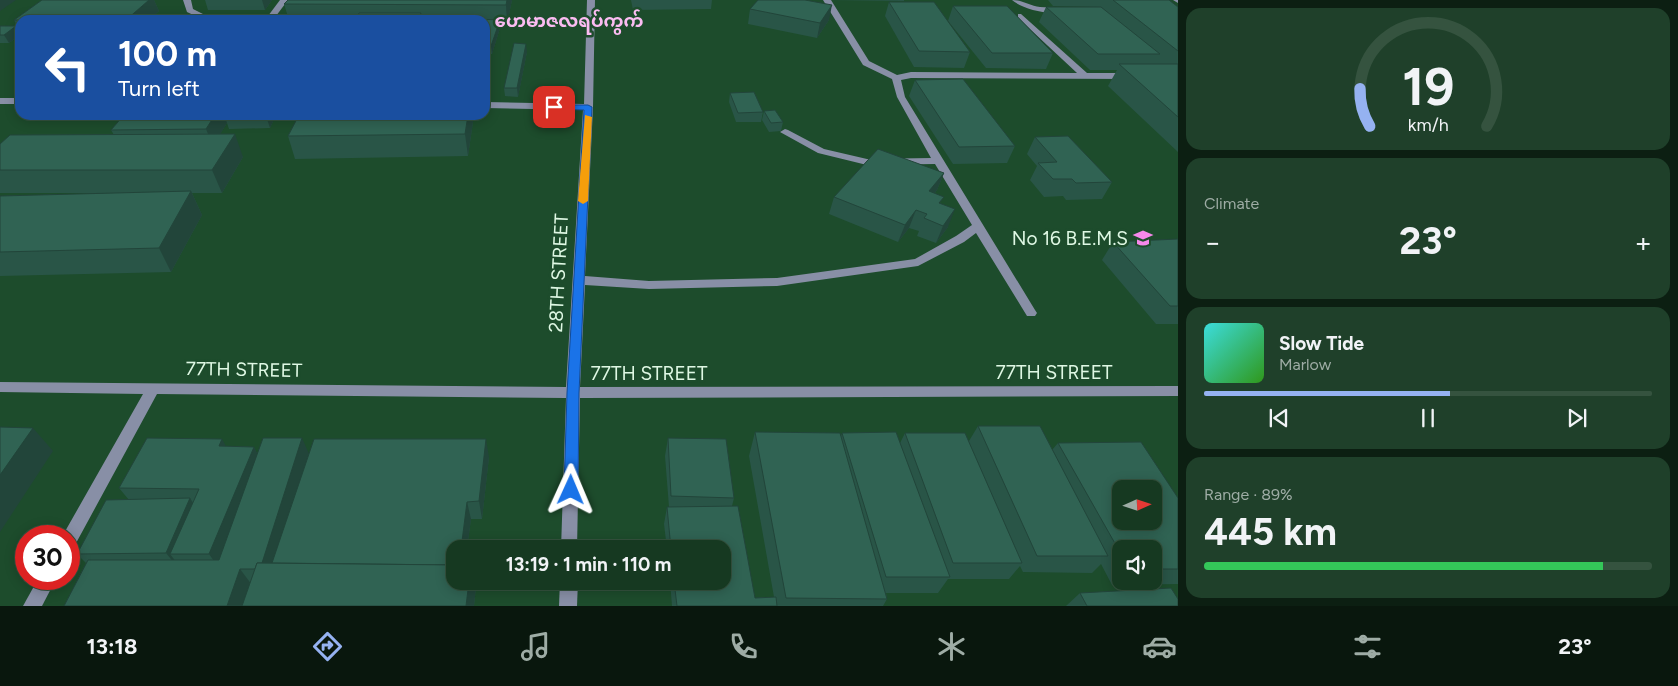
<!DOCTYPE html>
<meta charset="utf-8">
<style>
body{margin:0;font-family:Figtree,"Noto Sans Myanmar",sans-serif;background:#1f402a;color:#f1f3f6;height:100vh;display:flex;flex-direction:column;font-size:19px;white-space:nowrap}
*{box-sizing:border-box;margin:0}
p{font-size:16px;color:#9eaca5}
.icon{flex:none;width:28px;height:28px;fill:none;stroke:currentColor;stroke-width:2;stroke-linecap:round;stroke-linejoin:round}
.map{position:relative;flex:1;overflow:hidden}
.details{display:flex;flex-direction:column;gap:8px;padding:8px;background:#0c1f12;width:500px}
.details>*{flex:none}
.banner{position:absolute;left:15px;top:15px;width:475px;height:105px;border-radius:15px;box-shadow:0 2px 12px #0003,0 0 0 1px #35533f;background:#1a4fa0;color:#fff;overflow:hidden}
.needle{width:32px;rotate:87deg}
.tools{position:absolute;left:1112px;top:480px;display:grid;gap:10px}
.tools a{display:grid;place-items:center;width:50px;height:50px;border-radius:10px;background:#163921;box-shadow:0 2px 12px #0003,0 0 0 1px #35533f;font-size:25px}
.speed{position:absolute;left:15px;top:525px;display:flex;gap:10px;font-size:25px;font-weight:700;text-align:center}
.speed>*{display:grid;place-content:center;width:65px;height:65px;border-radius:50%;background:#163921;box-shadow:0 2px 12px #0003,0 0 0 1px #35533f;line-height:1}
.speed .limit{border:8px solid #d22;background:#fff;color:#111}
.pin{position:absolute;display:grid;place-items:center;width:42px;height:42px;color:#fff;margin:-21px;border-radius:10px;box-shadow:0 2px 8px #0006}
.me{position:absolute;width:55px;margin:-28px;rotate:1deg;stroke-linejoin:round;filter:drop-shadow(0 0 4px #0008)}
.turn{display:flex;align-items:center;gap:18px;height:105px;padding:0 20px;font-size:22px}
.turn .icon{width:65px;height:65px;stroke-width:2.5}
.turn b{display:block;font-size:35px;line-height:42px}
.big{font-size:38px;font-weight:700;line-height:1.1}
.details .tile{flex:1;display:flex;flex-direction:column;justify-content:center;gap:8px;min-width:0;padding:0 18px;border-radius:15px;background:#1f402a}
.details .dial{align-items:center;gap:0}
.dial svg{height:130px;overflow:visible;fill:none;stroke:#35533f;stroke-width:7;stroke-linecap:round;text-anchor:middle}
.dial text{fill:#f1f3f6;stroke:none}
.song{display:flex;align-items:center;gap:15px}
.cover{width:60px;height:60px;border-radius:8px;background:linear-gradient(135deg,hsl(180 70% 55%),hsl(110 70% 35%))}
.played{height:5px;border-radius:2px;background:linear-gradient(90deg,#95b2f1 55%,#35533f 55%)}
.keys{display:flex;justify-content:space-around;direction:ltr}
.heat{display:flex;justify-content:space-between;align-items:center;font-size:28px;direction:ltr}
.charge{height:8px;border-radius:4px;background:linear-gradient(90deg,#34c759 89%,#35533f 0)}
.trip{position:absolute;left:446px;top:540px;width:285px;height:50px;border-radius:15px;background:#163921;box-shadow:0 2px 12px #0003,0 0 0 1px #35533f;font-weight:700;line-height:50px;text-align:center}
.tabs{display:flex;height:80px;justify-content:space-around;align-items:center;background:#09170d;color:#9eaca5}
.tabs .icon{width:35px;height:35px}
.tabs .current{color:#95b2f1}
.tabs b{font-size:22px;color:#f1f3f6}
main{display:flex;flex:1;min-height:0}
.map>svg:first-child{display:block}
</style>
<main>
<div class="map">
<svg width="1178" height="606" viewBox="0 0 1178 606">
<rect width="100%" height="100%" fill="#1d4c2c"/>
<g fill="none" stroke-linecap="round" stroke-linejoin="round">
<g fill="#888fa6" fill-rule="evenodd">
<polygon points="183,0 191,0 193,9 207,16 227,20 204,20 187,12"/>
<polygon points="280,0 288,0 273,20 265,20"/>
<polygon points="587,0 595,0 593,107 585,276 649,281 777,278 915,259 956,236 972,225 935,164 867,165 818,153 780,132 785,129 788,130 824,149 867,159 931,158 897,97 892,79 863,65 823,0 831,0 869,61 897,75 911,72 1077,73 1018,18 1018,14 1021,14 1087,73 1131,73 1135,76 1131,79 911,78 901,80 905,97 1035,310 1037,313 1035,316 1027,316 976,233 964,242 918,266 777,286 649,289 585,285 580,387 1178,386 1178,396 580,398 577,549 561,549 566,398 157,394 75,545 69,548 69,536 62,536 63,535 143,394 0,392 0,382 566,387 583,110 485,108 485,102 584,104"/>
<path d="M1012 0C1023 0 1030 6 1040 7 1048 8 1058 6 1065 10 1053 17 1022 9 1012 0Z"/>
<polygon points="1173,0 1178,0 1178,3"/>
<rect x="0" y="98" width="20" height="6"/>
<polygon points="38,579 56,579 42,606 23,606"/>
<polygon points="560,581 578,581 577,606 559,606"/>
</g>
</g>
<g fill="#295547" fill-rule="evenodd">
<polygon points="42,0 154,0 159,11 149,20 20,20 20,31 14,20"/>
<polygon points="205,0 272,0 265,10 208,10"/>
<polygon points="288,0 512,0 507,24 500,24 500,28 492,54 485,54 485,20 289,20 284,4"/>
<polygon points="631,0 712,0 711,9 633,10"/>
<polygon points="829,0 904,0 904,1"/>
<polygon points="1048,0 1169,0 1178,7 1178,152 1108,86 1117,70 1090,70 1039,22 1046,7 1099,7 1053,6"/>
<polygon points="889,2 970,52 964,68 914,67 885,16"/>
<polygon points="953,6 1053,53 1046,69 986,68 948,21"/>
<polygon points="750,9 829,20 817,38 748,24"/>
<polygon points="0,26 20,34 20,35 9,43 0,43"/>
<polygon points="527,52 518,97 505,96 504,88"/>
<polygon points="915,80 1015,146 1007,163 953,164 909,96"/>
<polygon points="730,93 763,112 761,122 736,122 729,102"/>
<polygon points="764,111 783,122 781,131 769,132 762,120"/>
<polygon points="124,115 276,115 270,128 229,129 227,123 220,134 243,157 222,193 192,193 202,215 171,272 0,276 0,196 120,193 0,193 0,144 114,135 111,130"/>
<polygon points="299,115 474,115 468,156 295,159 288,136"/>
<polygon points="1035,137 1112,182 1102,199 1066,200 1063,196 1044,197 1030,180 1037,166 1027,154"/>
<polygon points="944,173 937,190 935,193 941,204 948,227 936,243 917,236 919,231 909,228 898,242 829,214 834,197"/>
<polygon points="1178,239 1178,324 1156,324 1102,260 1113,242"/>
<path d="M978 426 1052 450 1058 443 1178 498V584L1112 585 1101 564 1092 573 1023 572 1020 566 1009 579H948L938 593H886L887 599 883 606H672L670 581H722V549H667L664 524 667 507H669L665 456 668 438 734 498 732 506 755 598 774 597 749 456 755 432 841 436 842 433 900 443 905 433 969 441ZM1121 549H1154V581H1121Z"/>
<polygon points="226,446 254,447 257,454 489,457 482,519 471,519 467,549 455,549 455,581 475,581 476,587 474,606 64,606 86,563 77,554 129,500 119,488"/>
<polygon points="1080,593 1178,606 1066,606"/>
</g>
<g fill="#22453a">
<polygon points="0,0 16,0 0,11"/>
<polygon points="149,0 154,0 159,11 149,20 126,20"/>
<polygon points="262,0 272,0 265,10"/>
<polygon points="507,0 512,0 507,24 506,5"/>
<polygon points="832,5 829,20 817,38 820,23"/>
<polygon points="421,13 422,20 418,20"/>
<polygon points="500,20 500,28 492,54 491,46"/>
<polygon points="16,26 20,35 9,43 4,35"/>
<polygon points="526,44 527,52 518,97 517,88"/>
<polygon points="215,115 231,115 226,120 227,123 213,146 206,129"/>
<polygon points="269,115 276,115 270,128 267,119"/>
<polygon points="468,115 474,115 468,156 465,134"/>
<polygon points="235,134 243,157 222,193 212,170"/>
<polygon points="944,173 937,190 922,209 929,191"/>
<polygon points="191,191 202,215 171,272 159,248"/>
<polygon points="955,209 948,227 936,243 943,226"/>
<polygon points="916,210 909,228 898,242 905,225"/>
<polygon points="33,428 53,451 0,532 0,475"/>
<polygon points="302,438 310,456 270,569 260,568"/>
<polygon points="222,439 232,457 219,446"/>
<polygon points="486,439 489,457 482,519 479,501"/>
<polygon points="254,447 263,464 221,571 209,554"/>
<polygon points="190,498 201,516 170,554 180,567 179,569 166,553"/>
<polygon points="467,502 471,519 467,549 461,549"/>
<polygon points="240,569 252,585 244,606 227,606"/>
<polygon points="469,581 475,581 476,587 474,606 466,606"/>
</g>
<g fill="#306353" stroke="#22453a" fill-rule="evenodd">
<polygon points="42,0 149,0 126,20 14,20"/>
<polygon points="288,0 507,0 506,5 284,4"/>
<polygon points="758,0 805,0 832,5 820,23 750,9"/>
<polygon points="1113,0 1169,0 1178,7 1178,51"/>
<polygon points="889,2 934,2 970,52 919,51"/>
<polygon points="953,6 1007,6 1053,53 992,53"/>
<polygon points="1046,7 1101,7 1160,54 1098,54"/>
<polygon points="359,13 421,13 418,20 356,20"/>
<polygon points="475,19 500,20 491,46 485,45 485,20 475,20"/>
<polygon points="0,26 16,26 4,35 0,35"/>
<polygon points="514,43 526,44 517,88 504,88"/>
<polygon points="1119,64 1178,64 1178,117"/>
<polygon points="963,79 1015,146 959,147 915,80"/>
<polygon points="754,92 763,112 738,113 730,93"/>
<polygon points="775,110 783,122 771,123 764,111"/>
<polygon points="124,115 215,115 206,129 111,130"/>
<polygon points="229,115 269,115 267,119 226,120"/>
<polygon points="299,115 468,115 465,134 288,136"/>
<polygon points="235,134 212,170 0,170 0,144 10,135"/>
<polygon points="1068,136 1112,182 1076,183 1072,179 1053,179 1038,163 1057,162 1035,137"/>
<polygon points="878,149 944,173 929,191 944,197 939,203 955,209 943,226 924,218 927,214 916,210 905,225 834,197"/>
<polygon points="191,191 159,248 0,252 0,196"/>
<polygon points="1178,239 1178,306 1170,306 1113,242"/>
<polygon points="978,426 1040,426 1108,556 1037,556"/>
<polygon points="0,427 33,428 0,475"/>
<polygon points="755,432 840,433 887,599 786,598"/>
<polygon points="896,432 950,577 886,577 842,433"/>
<polygon points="905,433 965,433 1022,563 953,563"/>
<polygon points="147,438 222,439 219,446 254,447 209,554 170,554 199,489 119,488"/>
<polygon points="263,438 302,438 262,563 257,563 255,569 240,569 227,606 64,606 88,560 219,560"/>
<polygon points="668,438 726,439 734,498 671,496"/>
<polygon points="314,439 486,439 479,501 467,502 461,549 455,549 455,565 272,563"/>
<path d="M1141 442 1178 498V569H1154V549H1121V554L1058 443ZM1121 489H1154V521H1121Z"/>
<polygon points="190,498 166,553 77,554 106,500"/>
<polygon points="738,506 755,598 776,597 777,606 677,606 674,581 722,581 722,549 671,549 667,507"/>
<polygon points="257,563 455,565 455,581 469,581 466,606 242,606"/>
<polygon points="1171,588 1178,599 1178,606 1087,606 1080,593"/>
</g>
<polygon fill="#1a73e8" stroke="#114b97" points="551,105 588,105 592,107 579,393 578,490 576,495 571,497 566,495 564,490 567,393 584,110 554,109 551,108"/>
<polygon fill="#f59e0b" points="585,115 592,117 588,201 583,204 578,201"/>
<defs>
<g id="school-bare" transform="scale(1.5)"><path d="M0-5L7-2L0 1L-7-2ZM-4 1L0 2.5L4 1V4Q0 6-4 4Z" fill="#f788ec" stroke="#1d4c2c" stroke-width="2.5" paint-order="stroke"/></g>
</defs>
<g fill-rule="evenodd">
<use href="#school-bare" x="1143" y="238"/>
</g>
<g text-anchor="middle" stroke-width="5" stroke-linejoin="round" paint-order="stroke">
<g font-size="18" font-weight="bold" fill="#fbbcf2" stroke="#1d4c2c">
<text x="569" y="27">ဟေမာဇလရပ်ကွက်</text>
</g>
<g font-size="19" fill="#dff8e4" stroke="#1d4c2c" text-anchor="end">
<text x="1128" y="245">No 16 B.E.M.S</text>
</g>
<g font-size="19" fill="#dff8e4" stroke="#1d4c2c">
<text transform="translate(558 273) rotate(-87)" y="7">28TH STREET</text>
<text transform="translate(244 369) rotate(1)" y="7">77TH STREET</text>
<text x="1054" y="379">77TH STREET</text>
<text x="649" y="380">77TH STREET</text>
</g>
</g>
</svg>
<div class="tools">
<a><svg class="needle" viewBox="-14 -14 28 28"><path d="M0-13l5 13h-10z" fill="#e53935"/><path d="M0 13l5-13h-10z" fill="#9eaca5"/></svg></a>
<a><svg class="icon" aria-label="sound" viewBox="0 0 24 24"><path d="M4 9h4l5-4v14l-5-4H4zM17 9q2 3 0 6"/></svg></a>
</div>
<div class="speed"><div class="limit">30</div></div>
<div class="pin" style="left:554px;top:107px;background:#d93025"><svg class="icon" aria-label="arrive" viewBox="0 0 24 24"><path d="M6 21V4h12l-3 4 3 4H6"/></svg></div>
<svg class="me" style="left:571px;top:490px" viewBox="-20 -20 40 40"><path d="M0-17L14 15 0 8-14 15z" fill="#1a73e8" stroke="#fff" stroke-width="4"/></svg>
<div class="trip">13:19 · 1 min · 110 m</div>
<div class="banner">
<div class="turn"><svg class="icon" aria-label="left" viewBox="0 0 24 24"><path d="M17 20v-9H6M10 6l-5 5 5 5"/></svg><div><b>100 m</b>Turn left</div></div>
</div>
</div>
<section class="details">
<div class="tile dial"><svg viewBox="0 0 100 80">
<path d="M14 69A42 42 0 1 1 86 69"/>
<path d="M14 69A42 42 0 0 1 8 46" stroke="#95b2f1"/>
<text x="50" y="56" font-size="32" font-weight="700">19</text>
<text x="50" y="72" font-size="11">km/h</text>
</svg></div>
<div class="tile"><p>Climate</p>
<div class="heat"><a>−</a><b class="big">23°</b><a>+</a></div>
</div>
<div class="tile">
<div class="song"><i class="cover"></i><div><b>Slow Tide</b><p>Marlow</p></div></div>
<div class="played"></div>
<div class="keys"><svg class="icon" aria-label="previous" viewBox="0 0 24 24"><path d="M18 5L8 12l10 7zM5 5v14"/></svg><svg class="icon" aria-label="pause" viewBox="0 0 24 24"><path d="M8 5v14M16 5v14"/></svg><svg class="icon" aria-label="next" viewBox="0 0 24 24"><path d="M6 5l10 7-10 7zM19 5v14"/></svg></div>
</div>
<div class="tile"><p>Range · 89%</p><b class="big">445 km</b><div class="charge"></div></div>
</section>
</main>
<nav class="tabs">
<b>13:18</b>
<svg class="icon current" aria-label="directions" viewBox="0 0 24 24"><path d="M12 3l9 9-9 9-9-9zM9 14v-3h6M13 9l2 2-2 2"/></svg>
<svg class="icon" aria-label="music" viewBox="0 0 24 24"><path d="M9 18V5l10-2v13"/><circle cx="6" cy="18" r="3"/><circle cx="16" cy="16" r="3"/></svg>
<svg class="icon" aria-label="phone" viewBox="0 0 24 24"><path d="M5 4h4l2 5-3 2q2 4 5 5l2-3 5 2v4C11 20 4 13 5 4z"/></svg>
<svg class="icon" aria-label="climate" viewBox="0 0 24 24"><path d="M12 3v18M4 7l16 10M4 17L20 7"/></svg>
<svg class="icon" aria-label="car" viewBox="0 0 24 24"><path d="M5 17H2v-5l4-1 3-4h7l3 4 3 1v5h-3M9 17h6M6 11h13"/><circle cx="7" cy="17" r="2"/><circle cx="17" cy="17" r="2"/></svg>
<svg class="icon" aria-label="filters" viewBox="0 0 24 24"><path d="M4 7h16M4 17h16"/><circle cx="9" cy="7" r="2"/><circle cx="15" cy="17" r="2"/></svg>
<b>23°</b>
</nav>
